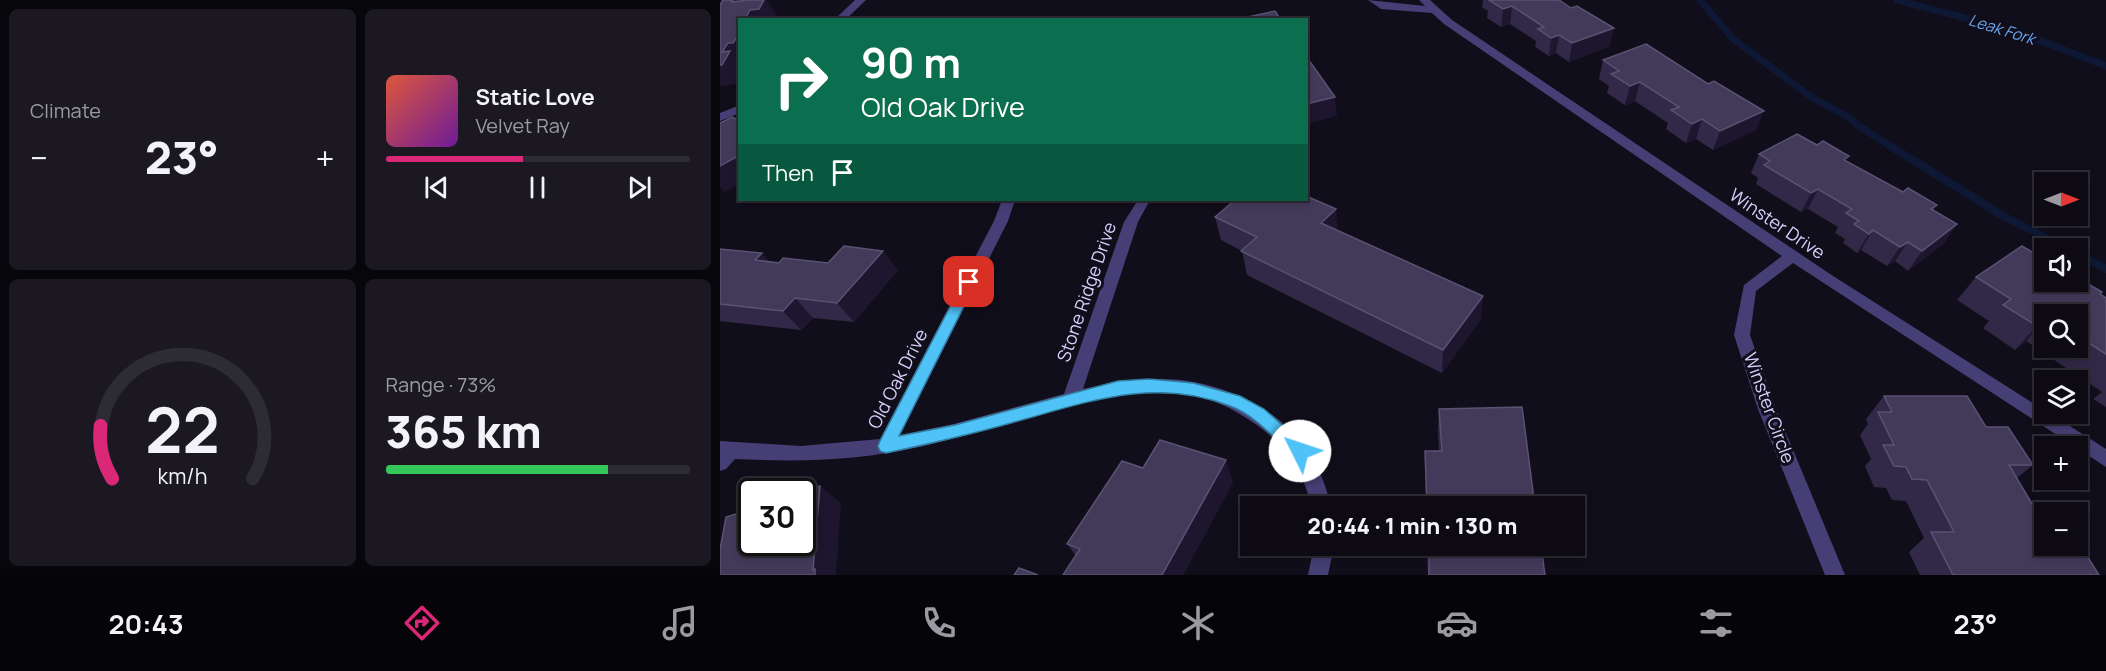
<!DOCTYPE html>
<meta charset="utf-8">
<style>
body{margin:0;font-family:Manrope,sans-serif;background:#1b1822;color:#f1f3f6;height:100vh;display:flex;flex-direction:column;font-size:22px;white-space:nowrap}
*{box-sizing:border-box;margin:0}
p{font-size:20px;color:#9a9aa0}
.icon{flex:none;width:33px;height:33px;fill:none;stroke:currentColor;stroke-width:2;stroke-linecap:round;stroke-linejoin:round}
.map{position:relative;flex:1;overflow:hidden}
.details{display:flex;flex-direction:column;gap:9px;padding:9px;background:#07060b;width:720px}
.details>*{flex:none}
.hud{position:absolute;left:18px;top:18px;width:570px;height:183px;border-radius:0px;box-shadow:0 3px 9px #0003,0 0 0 2px #2d2b34;background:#0b6e4f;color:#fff;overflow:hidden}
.needle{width:39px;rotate:90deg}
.buttons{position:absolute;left:1314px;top:172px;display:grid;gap:12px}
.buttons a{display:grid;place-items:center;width:54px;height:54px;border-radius:0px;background:#0d0a14;box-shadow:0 3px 9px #0003,0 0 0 2px #2d2b34;font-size:30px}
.speed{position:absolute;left:18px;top:478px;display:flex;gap:12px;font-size:30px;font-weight:700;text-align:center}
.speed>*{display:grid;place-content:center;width:78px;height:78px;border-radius:50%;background:#0d0a14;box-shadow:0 3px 9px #0003,0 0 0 2px #2d2b34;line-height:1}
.speed .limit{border:3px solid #111;border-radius:9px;background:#fff;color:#111}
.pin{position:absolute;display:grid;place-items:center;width:51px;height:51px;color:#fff;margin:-26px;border-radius:12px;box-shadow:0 3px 9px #0006}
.me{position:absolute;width:66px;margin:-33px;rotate:311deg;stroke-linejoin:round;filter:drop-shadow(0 0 4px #0008)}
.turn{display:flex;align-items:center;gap:21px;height:126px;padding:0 24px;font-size:27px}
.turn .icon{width:78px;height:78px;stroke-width:2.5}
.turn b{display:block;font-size:42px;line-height:51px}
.then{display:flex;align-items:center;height:57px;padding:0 24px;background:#0003;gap:12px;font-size:22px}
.big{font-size:45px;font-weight:800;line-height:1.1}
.details .widget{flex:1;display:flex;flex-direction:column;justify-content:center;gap:9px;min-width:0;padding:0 21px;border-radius:9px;background:#1b1822}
.details .dial{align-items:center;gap:0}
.dial svg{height:156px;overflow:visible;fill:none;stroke:#2d2b34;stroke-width:7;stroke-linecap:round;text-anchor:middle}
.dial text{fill:#f1f3f6;stroke:none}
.song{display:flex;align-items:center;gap:18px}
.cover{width:72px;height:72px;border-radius:9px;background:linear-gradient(135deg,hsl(10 70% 55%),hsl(280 70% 35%))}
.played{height:6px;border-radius:3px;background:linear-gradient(90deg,#db2777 45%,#2d2b34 45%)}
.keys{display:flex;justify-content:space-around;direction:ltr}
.heat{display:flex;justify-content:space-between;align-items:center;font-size:33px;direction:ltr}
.charge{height:9px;border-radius:4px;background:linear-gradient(90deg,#34c759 73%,#2d2b34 0)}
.details .tiles{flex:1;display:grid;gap:9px;grid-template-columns:repeat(2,1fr)}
.trip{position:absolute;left:520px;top:496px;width:345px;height:60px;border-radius:0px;background:#0d0a14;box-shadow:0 3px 9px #0003,0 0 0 2px #2d2b34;font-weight:800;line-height:60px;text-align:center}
.menu{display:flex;height:96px;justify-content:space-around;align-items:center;background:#050408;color:#9a9aa0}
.menu .icon{width:42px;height:42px}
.menu .on{color:#db2777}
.menu b{font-size:27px;color:#f1f3f6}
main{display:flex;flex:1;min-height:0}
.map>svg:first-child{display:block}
</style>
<main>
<section class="details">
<div class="tiles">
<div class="widget"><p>Climate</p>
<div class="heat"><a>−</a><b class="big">23°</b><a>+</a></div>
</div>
<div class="widget">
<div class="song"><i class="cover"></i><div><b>Static Love</b><p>Velvet Ray</p></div></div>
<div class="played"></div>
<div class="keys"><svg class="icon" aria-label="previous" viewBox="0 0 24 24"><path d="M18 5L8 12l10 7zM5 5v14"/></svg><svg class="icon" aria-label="pause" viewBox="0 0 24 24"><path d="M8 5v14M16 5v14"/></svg><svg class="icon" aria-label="next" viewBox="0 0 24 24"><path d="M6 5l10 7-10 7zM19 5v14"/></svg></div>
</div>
<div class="widget dial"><svg viewBox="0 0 100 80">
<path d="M14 69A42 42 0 1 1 86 69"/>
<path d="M14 69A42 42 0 0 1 8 42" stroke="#db2777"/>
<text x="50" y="56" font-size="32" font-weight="700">22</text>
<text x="50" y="72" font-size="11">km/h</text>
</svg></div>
<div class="widget"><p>Range · 73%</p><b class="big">365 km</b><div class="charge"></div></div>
</div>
</section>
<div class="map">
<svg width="1386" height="575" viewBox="0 0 1386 575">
<rect width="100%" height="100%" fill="#110e1b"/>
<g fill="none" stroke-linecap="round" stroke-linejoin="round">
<g stroke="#0e1834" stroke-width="7">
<polyline points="980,0 1013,39 1091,97 1130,118 1137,125 1172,147"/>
<polyline points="1177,0 1298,32 1386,66"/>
</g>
<g stroke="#0e1834" stroke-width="8">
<polyline points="1170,146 1285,217 1348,249"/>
<polyline points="1358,254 1386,269"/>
</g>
<g fill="#463f75" fill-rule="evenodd">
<polygon points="135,0 146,0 125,20 114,20"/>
<polygon points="648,0 705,6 699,0 710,0 732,20 1110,274 1324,410 1324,414 1331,414 1386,449 1386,467 1073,263 1036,291 1030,335 1056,409 1125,575 1105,575 1038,409 1014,335 1024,285 1062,256 724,24 712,13 661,9"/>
<polygon points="20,105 20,113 0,121 0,113"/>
<path d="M282 200H295L288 221 180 435 234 424 344 394 404 222 418 200H430L418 222 363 389C387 384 411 380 436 379 493 377 560 406 591 455 601 471 606 489 612 507H592C581 466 566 445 531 421 514 410 498 401 478 396 396 377 281 430 199 447 135 461 80 462 15 459L6 469 0 471V441L81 446 160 439 274 221Z"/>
<polygon points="594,546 614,546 608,575 588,575"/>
</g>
</g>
<g fill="#312947" fill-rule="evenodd">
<polygon points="763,0 839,0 890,46 849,62 836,53 829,56 815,47 816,41 790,24 781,27 767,18 768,11 762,7"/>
<polygon points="883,60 1036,130 993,150 976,139 966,143 946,129 948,123 915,101 905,105 887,93 889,86 879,79"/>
<polygon points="1039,154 1126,162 1183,192 1217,205 1213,210 1237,224 1223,244 1188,271 1175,261 1167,266 1141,250 1137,253 1123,243 1125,239 1115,233 1118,227 1088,209 1081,212 1036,184 1038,178 1031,173"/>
<polygon points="495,217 618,230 761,319 722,373 527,275 522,251 501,240"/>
<polygon points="0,249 50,262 178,270 134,322 93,318 81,330 0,321"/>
<path d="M1256 277 1380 294 1386 298V407L1373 399 1382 392 1306 341 1295 350 1263 328 1269 321 1237 300ZM1324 315H1358V348H1324Z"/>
<polygon points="1164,396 1266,427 1313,465 1297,478 1341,551 1379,575 1200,575 1189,552 1204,538 1186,501 1172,500 1166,488 1154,487 1145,466 1151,459 1140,435 1148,424 1146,419"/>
<polygon points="719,409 815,507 706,507 705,451 719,451 718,431"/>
<polygon points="423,468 513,482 463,575 343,575 356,556 347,544"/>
<polygon points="707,546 821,546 825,575 708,575"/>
</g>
<g fill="#1d162e">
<polygon points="13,0 17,0 27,15 30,10 44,0 47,0 57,16 55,20 25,20 12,2"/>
<polygon points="792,6 790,24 781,27 783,9"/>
<polygon points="894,28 890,46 849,62 852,43"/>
<polygon points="20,33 20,77 16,84 0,86 0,65 2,52 8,43"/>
<polygon points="839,35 836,53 829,56 831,38"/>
<polygon points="920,82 915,101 905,105 910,86"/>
<polygon points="615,97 617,116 586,124 586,104"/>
<polygon points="1044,111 1036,130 993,150 1000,131"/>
<polygon points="982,119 976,139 966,143 972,124"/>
<polygon points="20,155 20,184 4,192 0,187 0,166"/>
<polygon points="1098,189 1088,209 1081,212 1091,193"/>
<polygon points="616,209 618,233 601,223"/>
<polygon points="1237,224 1223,244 1188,271 1202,251"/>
<polygon points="1153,230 1141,250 1137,253 1149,234"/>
<polygon points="1188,242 1175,261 1167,266 1180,247"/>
<polygon points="163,251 178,270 134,322 117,303"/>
<polygon points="42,253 60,273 35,260"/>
<polygon points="763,296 761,319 722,373 723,350"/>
<polygon points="75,298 93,318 81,330 63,311"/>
<polygon points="1324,321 1306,341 1295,350 1317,326"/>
<polygon points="506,460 513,482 463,575 442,575"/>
<polygon points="100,486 121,503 116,575 95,575 93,570"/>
</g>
<g fill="#433a5a" stroke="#5a5273" stroke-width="1.5">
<polygon points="3,0 13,0 12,2 27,0 44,0 39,9 30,10 25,19 32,18 31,20 20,20 20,33 13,43 8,43 2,52 10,51 2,65 0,65 0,5"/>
<polygon points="769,0 839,0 851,8 857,6 894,28 852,43 839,35 831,38 818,29 824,27 792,6 783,9"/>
<polygon points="555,11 561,20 514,20"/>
<polygon points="926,44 988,84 994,81 1044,111 1000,131 982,119 972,124 951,110 959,107 920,82 910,86 891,74 899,71 883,60"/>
<polygon points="586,56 615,97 586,104"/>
<polygon points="12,117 18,120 20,119 20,155 0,166 0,123"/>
<polygon points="1077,134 1097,145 1103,141 1129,156 1124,160 1183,192 1188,188 1217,205 1211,209 1237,224 1202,251 1188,242 1180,247 1153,230 1149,234 1134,224 1139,221 1126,213 1132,209 1098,189 1091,193 1044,165 1050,161 1039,154"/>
<polygon points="586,196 616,209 601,223 763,296 723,350 521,251 537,237 495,217 515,200 586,200"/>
<polygon points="124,246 163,251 117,303 75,298 63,311 0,304 0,249 42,253 35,260 59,263 63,258 108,263"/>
<polygon points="1302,246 1324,259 1324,282 1358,282 1358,278 1382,292 1380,294 1386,298 1386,354 1358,336 1358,315 1324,315 1324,321 1317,326 1283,305 1291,299 1256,277"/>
<polygon points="1164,396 1247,396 1266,427 1288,427 1313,465 1289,465 1324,524 1324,546 1338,546 1341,551 1364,551 1379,575 1233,575 1211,532 1234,532 1207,480 1192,479 1186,467 1174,466 1163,445 1174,445 1158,412 1172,412"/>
<polygon points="802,407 815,507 707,507 705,451 722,451 719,409"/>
<polygon points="440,440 506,460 442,575 343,575 360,549 347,544 402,461 423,468"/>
<polygon points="100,486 93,570 95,569 95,575 0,575 0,550 6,517 32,509 32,543 82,543 82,492 81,492"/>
<polygon points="709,546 821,546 825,575 709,575"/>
<polygon points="299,568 318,575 294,575"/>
</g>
<path fill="#4fc3f7" stroke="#337fa1" stroke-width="1.5" d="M249 277 256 282 179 436 235 425 398 381 429 379 473 383 520 396 544 409 586 446 588 451 586 456 580 458 574 456C555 439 535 415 510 406 433 376 365 403 291 423 249 435 208 444 166 453L160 451 158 446 160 441 243 282Z"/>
<g text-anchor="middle" stroke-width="6" stroke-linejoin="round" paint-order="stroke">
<g font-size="16" font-style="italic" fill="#6aa3eb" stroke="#110e1b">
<text transform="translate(1282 29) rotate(17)" y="6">Leak Fork</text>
</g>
<g font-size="18" fill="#d7cff9" stroke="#110e1b">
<text transform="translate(1057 224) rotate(34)" y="6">Winster Drive</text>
<text transform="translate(367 292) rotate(-71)" y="6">Stone Ridge Drive</text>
<text transform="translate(178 379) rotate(-63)" y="6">Old Oak Drive</text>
<text transform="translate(1049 408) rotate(70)" y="6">Winster Circle</text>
</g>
</g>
</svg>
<div class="buttons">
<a><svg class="needle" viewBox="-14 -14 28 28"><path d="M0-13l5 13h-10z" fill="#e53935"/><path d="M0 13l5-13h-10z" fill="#9a9aa0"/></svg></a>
<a><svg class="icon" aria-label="sound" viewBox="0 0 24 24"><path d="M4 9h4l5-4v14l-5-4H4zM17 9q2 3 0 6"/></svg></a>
<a><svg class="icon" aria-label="search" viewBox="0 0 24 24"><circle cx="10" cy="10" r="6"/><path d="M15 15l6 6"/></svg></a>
<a><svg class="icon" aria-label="layers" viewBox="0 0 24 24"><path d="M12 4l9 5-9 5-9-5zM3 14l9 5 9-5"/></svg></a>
<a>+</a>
<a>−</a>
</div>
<div class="speed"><div class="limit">30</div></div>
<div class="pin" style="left:249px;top:282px;background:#d93025"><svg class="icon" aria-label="arrive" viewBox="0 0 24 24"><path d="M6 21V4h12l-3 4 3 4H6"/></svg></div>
<svg class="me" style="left:580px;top:451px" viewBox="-20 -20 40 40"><circle r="19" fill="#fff"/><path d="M0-13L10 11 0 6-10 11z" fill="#4fc3f7"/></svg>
<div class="trip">20:44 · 1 min · 130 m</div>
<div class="hud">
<div class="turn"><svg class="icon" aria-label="right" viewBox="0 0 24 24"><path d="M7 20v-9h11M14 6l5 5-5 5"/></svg><div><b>90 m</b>Old Oak Drive</div></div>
<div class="then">Then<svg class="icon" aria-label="arrive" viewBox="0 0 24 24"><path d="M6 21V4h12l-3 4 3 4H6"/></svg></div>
</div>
</div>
</main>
<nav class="menu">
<b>20:43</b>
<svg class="icon on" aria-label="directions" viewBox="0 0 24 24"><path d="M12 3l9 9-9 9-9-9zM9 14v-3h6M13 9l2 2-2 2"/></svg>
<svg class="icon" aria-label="music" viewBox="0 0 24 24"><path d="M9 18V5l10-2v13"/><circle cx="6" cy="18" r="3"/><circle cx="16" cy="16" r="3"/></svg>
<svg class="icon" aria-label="phone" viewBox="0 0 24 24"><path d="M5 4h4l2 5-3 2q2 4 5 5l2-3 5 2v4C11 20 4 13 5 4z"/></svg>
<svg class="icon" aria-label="climate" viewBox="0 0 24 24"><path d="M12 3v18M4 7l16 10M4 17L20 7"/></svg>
<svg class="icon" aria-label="car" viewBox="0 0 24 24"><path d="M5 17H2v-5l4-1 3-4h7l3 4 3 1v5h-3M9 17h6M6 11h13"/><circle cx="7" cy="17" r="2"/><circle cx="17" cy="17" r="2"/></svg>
<svg class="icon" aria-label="filters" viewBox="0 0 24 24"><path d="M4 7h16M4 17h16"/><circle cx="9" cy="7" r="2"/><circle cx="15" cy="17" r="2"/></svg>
<b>23°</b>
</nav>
